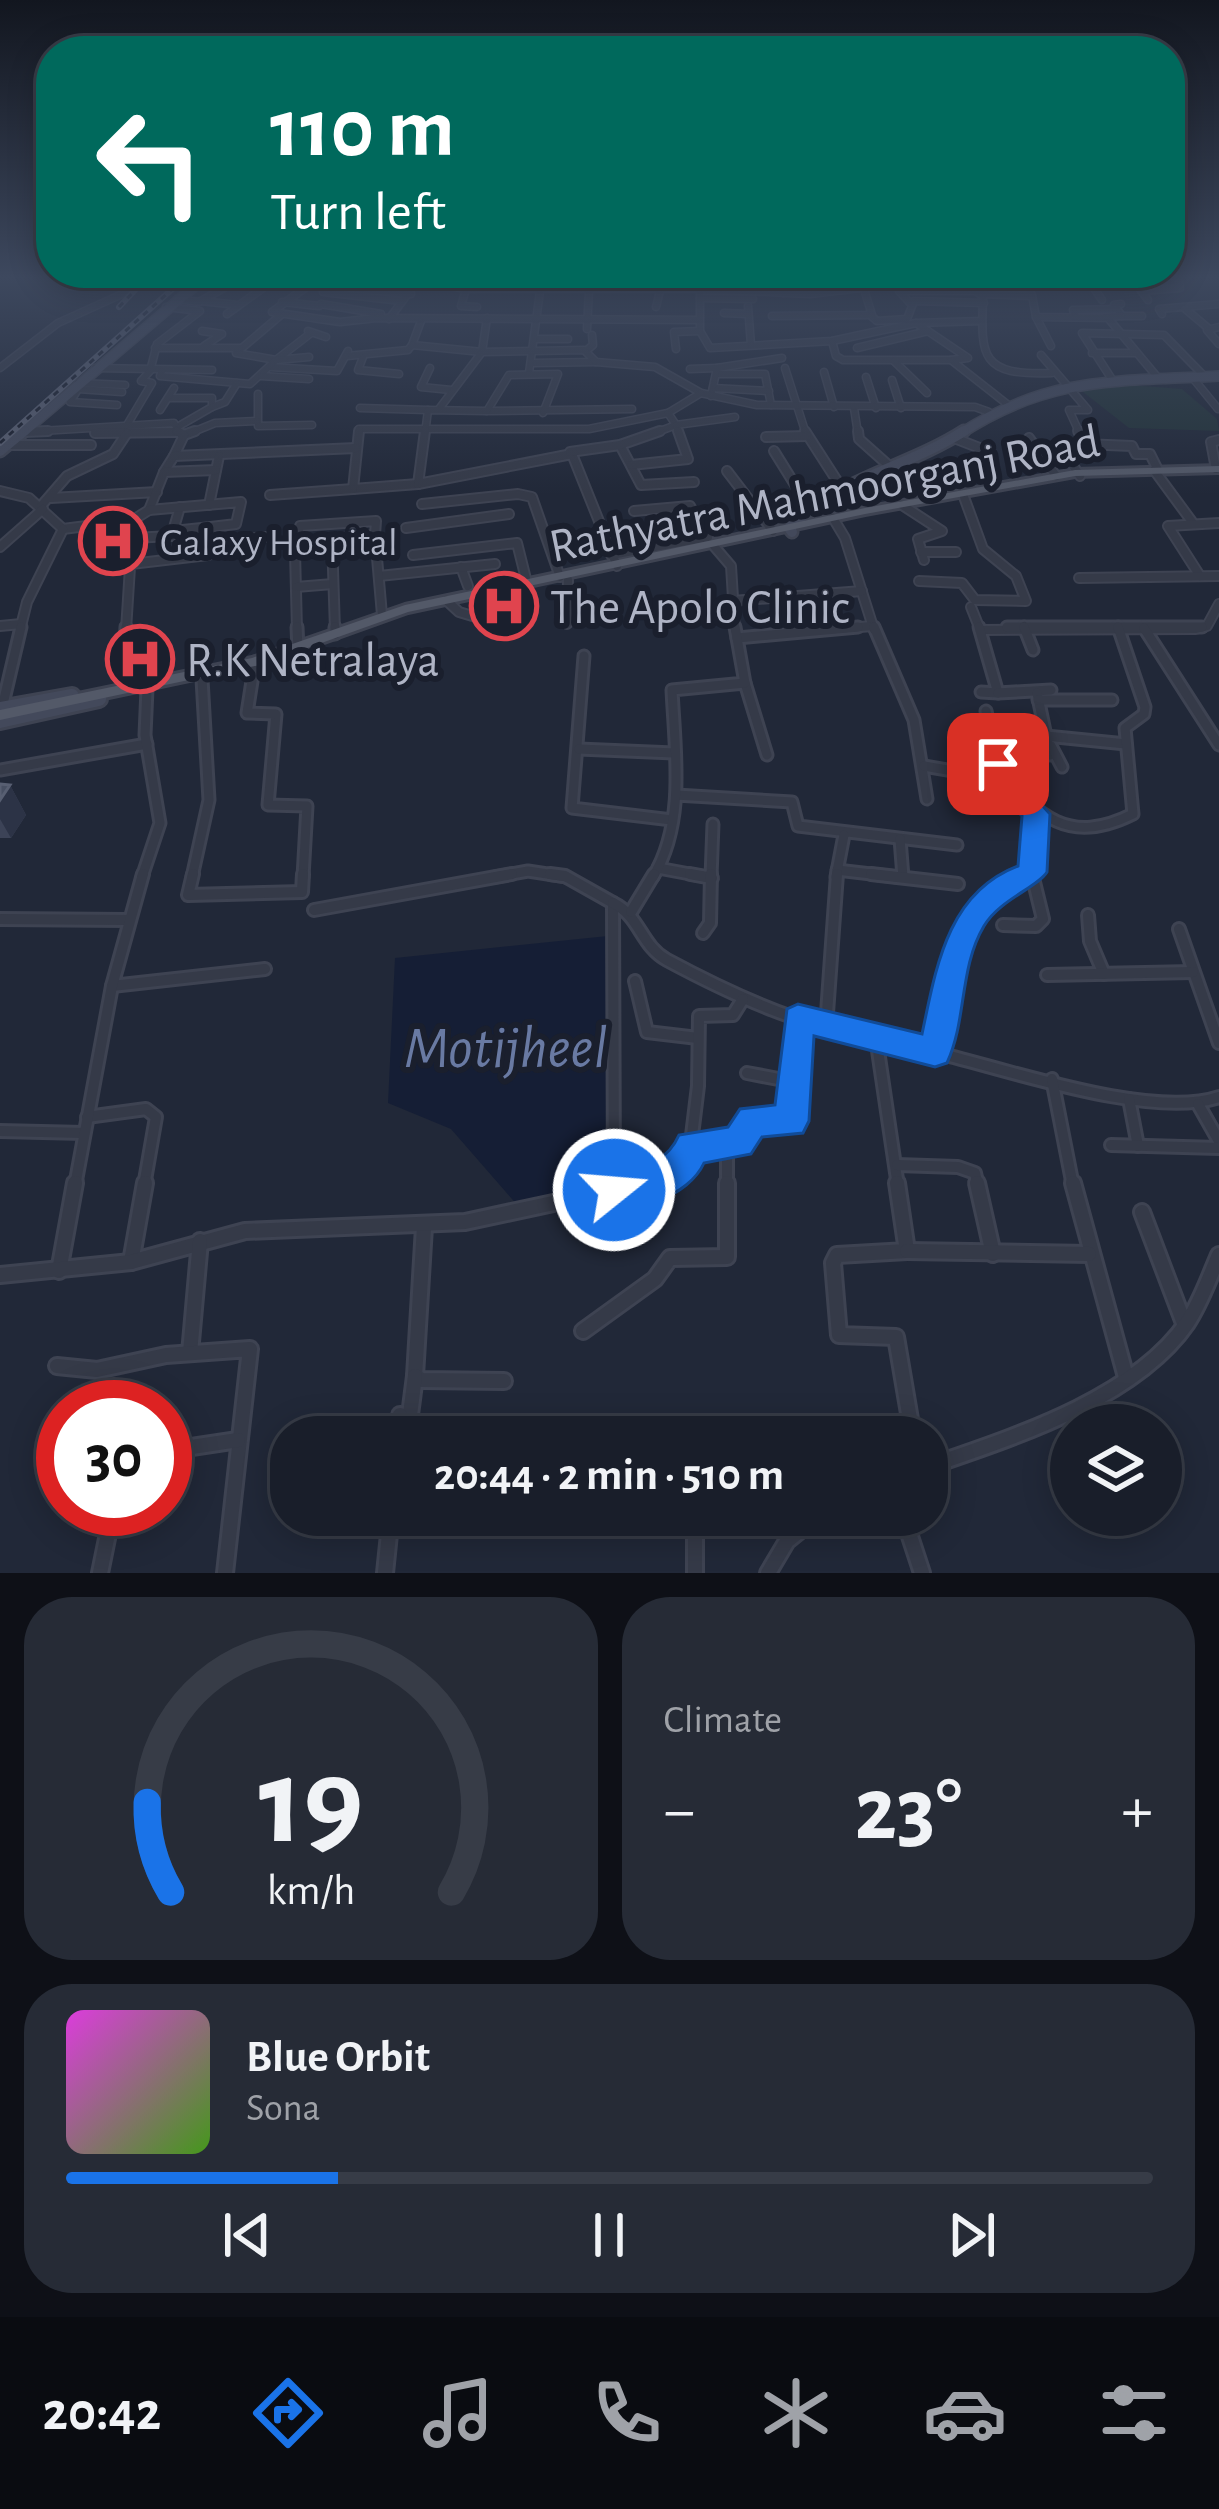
<!DOCTYPE html>
<meta charset="utf-8">
<style>
body{margin:0;font-family:"Alegreya Sans",sans-serif;background:#262b36;color:#f1f3f6;height:100vh;display:flex;flex-direction:column;font-size:45px;white-space:nowrap}
*{box-sizing:border-box;margin:0}
p{font-size:39px;color:#9fa2a8}
.icon{flex:none;width:66px;height:66px;fill:none;stroke:currentColor;stroke-width:2;stroke-linecap:round;stroke-linejoin:round}
.map{position:relative;height:1573px;overflow:hidden}
.details{display:flex;flex-direction:column;gap:24px;padding:24px;background:#0e1017;flex:1}
.details>*{flex:none}
.banner{position:absolute;left:36px;top:36px;width:1149px;height:252px;border-radius:48px;box-shadow:0 6px 30px #0003,0 0 0 3px #373c47;background:#00695c;color:#fff;overflow:hidden}
.fabs{position:absolute;left:1050px;top:1404px;display:grid;gap:24px}
.fabs a{display:grid;place-items:center;width:132px;height:132px;border-radius:50%;background:#191e2a;box-shadow:0 6px 30px #0003,0 0 0 3px #373c47;font-size:60px}
.speed{position:absolute;left:36px;top:1380px;display:flex;gap:24px;font-size:60px;font-weight:700;text-align:center}
.speed>*{display:grid;place-content:center;width:156px;height:156px;border-radius:50%;background:#191e2a;box-shadow:0 6px 30px #0003,0 0 0 3px #373c47;line-height:1}
.speed .limit{border:18px solid #d22;background:#fff;color:#111}
.pin{position:absolute;display:grid;place-items:center;width:102px;height:102px;color:#fff;margin:-51px;border-radius:24px;box-shadow:0 6px 18px #0006}
.me{position:absolute;width:132px;margin:-66px;rotate:73deg;stroke-linejoin:round;filter:drop-shadow(0 0 9px #0008)}
.turn{display:flex;align-items:center;gap:42px;height:252px;padding:0 36px;font-size:54px}
.turn .icon{width:156px;height:156px;stroke-width:2.5}
.turn b{display:block;font-size:84px;line-height:102px}
.big{font-size:90px;font-weight:600;line-height:1.1}
.details .card{flex:1;display:flex;flex-direction:column;justify-content:center;gap:18px;min-width:0;padding:0 42px;border-radius:48px;background:#262b36}
.details .dial{align-items:center;gap:0}
.dial svg{height:312px;overflow:visible;fill:none;stroke:#373c47;stroke-width:7;stroke-linecap:round;text-anchor:middle}
.dial text{fill:#f1f3f6;stroke:none}
.song{display:flex;align-items:center;gap:36px}
.cover{width:144px;height:144px;border-radius:18px;background:linear-gradient(135deg,hsl(300 70% 55%),hsl(100 70% 35%))}
.played{height:12px;border-radius:6px;background:linear-gradient(90deg,#1a73e8 25%,#373c47 25%)}
.keys{display:flex;justify-content:space-around;direction:ltr}
.heat{display:flex;justify-content:space-between;align-items:center;font-size:66px;direction:ltr}
.details .tiles{flex:1;display:grid;gap:24px;grid-template-columns:1fr 1fr}
.card:last-child{grid-column:span 2}
.trip{position:absolute;left:270px;top:1416px;width:678px;height:120px;border-radius:48px;background:#191e2a;box-shadow:0 6px 30px #0003,0 0 0 3px #373c47;font-weight:600;line-height:120px;text-align:center}
.tab-bar{display:flex;height:192px;justify-content:space-around;align-items:center;background:#0a0c11;color:#9fa2a8}
.tab-bar .icon{width:84px;height:84px}
.tab-bar .current{color:#1a73e8}
.tab-bar b{font-size:54px;color:#f1f3f6}
.map>svg:first-child{display:block}
</style>
<div class="map">
<svg width="1219" height="1573" viewBox="0 0 1219 1573">
<rect width="100%" height="100%" fill="#212838"/>
<polygon fill="#233339" points="1117,384 1182,389 1217,419 1219,431 1129,428 1078,388"/>
<polygon fill="#151e35" points="608,936 605,1190 519,1207 451,1129 388,1103 395,958"/>
<g fill="none" stroke-linecap="round" stroke-linejoin="round">
<g stroke="#3e4352" stroke-width="9">
<g id="street-far4">
<polyline points="287,275 302,277 293,285 336,282 357,275"/>
<polyline points="323,275 272,312 340,322 376,318 698,320"/>
<polyline points="448,275 439,284 466,289 700,289 700,331 710,348 832,341 916,323 968,358 951,360 1007,404"/>
<polyline points="460,275 484,277 475,289"/>
<polyline points="722,275 785,281 783,293"/>
<polyline points="792,275 812,277"/>
<path d="M917 275 968 287 983 296C981 356 979 376 1052 373"/>
<polyline points="1018,275 1032,295 1036,317 1108,318 1158,378"/>
<polyline points="1085,275 1102,300"/>
<polyline points="1130,275 1148,300"/>
<polyline points="346,282 418,284"/>
<polyline points="1027,286 1090,282"/>
<polyline points="356,289 411,294"/>
<polyline points="466,289 461,306 477,307"/>
<polyline points="700,289 810,294 938,279"/>
<polyline points="1141,291 1180,288 1178,275"/>
<polyline points="323,292 401,301"/>
<polyline points="981,294 1032,296"/>
<polyline points="700,298 753,299"/>
<polyline points="177,299 199,302 247,275"/>
<polyline points="201,301 237,305"/>
<polyline points="282,302 319,306"/>
<polyline points="910,303 899,291 972,291"/>
<polyline points="321,304 381,314"/>
<polyline points="748,306 751,345"/>
<polyline points="656,307 664,275"/>
<polyline points="724,313 748,314"/>
<polyline points="227,314 281,275"/>
<polyline points="282,314 236,353 276,360 311,333"/>
<polyline points="1162,314 1159,309 1183,307"/>
<polyline points="870,315 877,321 907,319 914,301 984,303"/>
<polyline points="772,316 872,315 863,286"/>
<polyline points="1122,316 1142,316"/>
<polyline points="1036,317 1051,346"/>
<polyline points="1076,317 1073,310 1117,309"/>
<polyline points="1105,317 1122,316 1114,305 1121,304"/>
<polyline points="389,319 422,275"/>
<polyline points="421,321 412,345 482,352 487,318"/>
<polyline points="916,323 982,321"/>
<polyline points="1219,327 1207,330 1219,344"/>
<polyline points="1208,328 1183,307 1219,304"/>
<polyline points="587,329 589,291"/>
<polyline points="202,331 222,334 204,346"/>
<polyline points="308,331 326,337"/>
<polyline points="535,339 568,339"/>
<polyline points="832,341 836,356 843,360 951,360"/>
<polyline points="155,348 240,348"/>
<polyline points="857,348 928,331"/>
<polyline points="676,349 674,332 700,331"/>
<polyline points="586,351 593,345 592,335"/>
<polyline points="1092,353 1137,353"/>
<polyline points="1041,355 1088,410 1069,410 1080,434"/>
<polyline points="347,356 408,350 412,345"/>
<polyline points="363,357 358,370 399,374"/>
<polyline points="894,361 927,393"/>
<polyline points="533,363 596,362"/>
<polyline points="270,367 337,371 348,351"/>
<polyline points="0,368 58,323 120,295 145,275"/>
<polyline points="95,368 212,370"/>
<polyline points="430,368 421,387 451,390"/>
<polyline points="785,368 806,434"/>
<polyline points="690,369 717,368"/>
<polyline points="162,371 160,376 250,384 276,360 309,357"/>
<polyline points="824,372 834,407"/>
<polyline points="529,373 540,291"/>
<polyline points="718,374 765,374 771,405"/>
<polyline points="261,376 309,379"/>
<polyline points="866,377 876,408"/>
<polyline points="1192,377 1218,409"/>
<polyline points="892,380 901,408"/>
<polyline points="1113,381 1082,333 1164,335 1205,377"/>
<polyline points="78,383 125,385"/>
<polyline points="713,388 769,391"/>
<polyline points="78,389 122,392"/>
<polyline points="77,391 70,402 117,405"/>
<polyline points="258,394 258,426 312,425"/>
<polyline points="711,396 717,368 782,358"/>
<polyline points="168,398 212,398 212,407 179,426"/>
<polyline points="212,407 225,402 237,383"/>
<polyline points="360,408 428,410"/>
<polyline points="854,408 858,434"/>
<polyline points="439,409 482,352 584,350 596,362 655,367 701,393 757,405 975,407 989,412"/>
<polyline points="160,410 174,388"/>
<polyline points="487,411 632,409"/>
<polyline points="127,425 152,383 141,381 150,371 157,344 200,311 166,307"/>
<polyline points="24,432 174,423 180,434"/>
<polyline points="95,433 176,432"/>
<polyline points="188,434 215,423 257,421"/>
<polyline points="359,434 359,429 589,429 668,413"/>
<polyline points="425,434 428,410 487,411 509,375 558,374 543,413"/>
<polyline points="652,434 676,425 668,413 701,393"/>
<polyline points="679,434 676,425 735,417"/>
</g>
</g>
<g stroke="#3e4352" stroke-width="12">
<g id="street-far3">
<polyline points="359,431 353,489 418,484"/>
<polyline points="425,431 418,484 572,454 617,566"/>
<polyline points="805,431 841,487"/>
<polyline points="858,431 859,439 887,464"/>
<polyline points="1078,431 1084,443"/>
<polyline points="24,432 48,431"/>
<polyline points="95,433 176,432"/>
<polyline points="184,435 195,431"/>
<polyline points="766,437 807,436"/>
<polyline points="954,438 990,452"/>
<polyline points="1029,438 1056,476"/>
<polyline points="7,445 91,445"/>
<polyline points="620,445 641,485 694,482"/>
<polyline points="774,451 810,509"/>
<polyline points="570,452 620,445 660,431"/>
<polyline points="174,456 184,435 177,431"/>
<polyline points="631,465 688,459 678,431"/>
<polyline points="1216,469 1211,442 1219,440"/>
<polyline points="1154,470 1193,523"/>
<polyline points="727,471 773,531"/>
<polyline points="164,472 174,456 356,448"/>
<polyline points="1080,476 1058,443 1132,446 1136,454 1150,454 1158,470"/>
<polyline points="0,491 29,498 63,529 133,520"/>
<polyline points="270,495 353,489"/>
<polyline points="51,498 157,492"/>
<polyline points="422,504 518,494 532,497 560,577"/>
<polyline points="209,505 219,456"/>
<polyline points="902,505 942,531 918,539 924,560"/>
<polyline points="41,506 67,476 113,454 127,433"/>
<polyline points="180,507 173,531 211,527"/>
<polyline points="149,510 164,472 216,470"/>
<polyline points="833,518 845,538 874,630"/>
<polyline points="406,528 509,514"/>
<polyline points="132,538 172,536"/>
<polyline points="332,539 296,542 300,526 376,521 375,535"/>
<polyline points="210,543 266,537"/>
<polyline points="713,545 731,566 735,630"/>
<polyline points="0,547 43,509"/>
<polyline points="295,552 297,630"/>
<polyline points="921,552 956,552"/>
<polyline points="413,555 517,543 527,583"/>
<polyline points="611,555 708,537 690,506 634,511"/>
<polyline points="461,567 468,586"/>
<polyline points="379,576 495,564"/>
<polyline points="1200,576 1168,526 1219,523"/>
<polyline points="1079,578 1219,576"/>
<polyline points="919,581 962,583 975,600 1026,601 1016,576 983,549 964,497"/>
<polyline points="296,587 333,584"/>
<polyline points="446,600 459,612 479,618"/>
<polyline points="732,601 862,591"/>
<polyline points="971,607 979,627"/>
<polyline points="567,624 568,580"/>
<polyline points="0,626 21,624"/>
<polyline points="1024,626 1026,630"/>
<polyline points="20,630 27,602 63,529"/>
<polyline points="126,630 133,520 149,510 241,502 236,524 211,527 208,555 131,564"/>
<polyline points="335,630 332,539 375,535 382,615"/>
<polyline points="824,630 872,626"/>
<polyline points="980,630 1195,629 1207,626 1219,604"/>
</g>
</g>
<g stroke="#3e4352" stroke-width="15">
<g id="street-far2">
<polyline points="297,627 298,649"/>
<polyline points="335,627 335,634"/>
<polyline points="874,627 914,720 927,799"/>
<polyline points="979,627 998,693 981,692"/>
<polyline points="1007,627 1202,627"/>
<polyline points="1024,627 1033,650"/>
<polyline points="1144,628 1219,745"/>
<polyline points="737,638 858,627"/>
<polyline points="584,656 572,808 672,820"/>
<polyline points="255,662 247,713 276,714 268,805 307,806 303,877"/>
<polyline points="745,683 767,755"/>
<polyline points="122,689 126,627"/>
<polyline points="998,693 1051,690"/>
<polyline points="1037,693 1050,755"/>
<polyline points="1038,700 1112,700"/>
<polyline points="2,708 21,627"/>
<polyline points="1046,736 1126,744"/>
<polyline points="1051,746 1062,767"/>
<polyline points="579,749 674,753"/>
<polyline points="924,766 965,773 994,770 998,764 986,711"/>
<path d="M997 767C1038 817 1069 846 1133 814L1125 728 1144 714 1145 707 1118 627"/>
<polyline points="0,770 147,744"/>
<polyline points="676,795 792,802 798,826 957,845"/>
<polyline points="900,839 903,877"/>
<polyline points="658,868 706,877"/>
<polyline points="837,870 897,877"/>
<polyline points="1032,872 1033,877"/>
<polyline points="142,877 160,823 145,735 147,689"/>
<polyline points="192,877 209,800 202,679"/>
<polyline points="495,877 528,871 567,877"/>
<path d="M653 877C686 822 675 752 672 690L745 683 735 627"/>
<polyline points="711,877 713,824"/>
<polyline points="836,877 844,835"/>
<polyline points="1023,877 1032,872 1036,814"/>
</g>
</g>
<g stroke="#3e4352" stroke-width="16">
<g id="street-far1">
<polyline points="193,874 188,895 302,892 303,874"/>
<polyline points="550,874 565,876 613,903 614,1186"/>
<polyline points="690,874 712,878"/>
<polyline points="871,874 958,884"/>
<path d="M613 903C640 916 641 946 667 960 708 982 749 1002 792 1017 837 1032 887 1040 934 1052 1006 1069 1151 1120 1219 1097"/>
<polyline points="314,910 512,874"/>
<polyline points="631,912 654,874"/>
<polyline points="1088,915 1090,941 1104,974"/>
<polyline points="0,919 127,920"/>
<polyline points="1003,925 1036,926 1043,919 1032,874"/>
<polyline points="1179,929 1219,1043"/>
<polyline points="703,933 710,923 711,874"/>
<polyline points="1047,975 1193,972"/>
<polyline points="635,981 647,1032 698,1038"/>
<polyline points="112,986 265,969"/>
<polyline points="826,1027 837,874"/>
<polyline points="876,1037 898,1186"/>
<path d="M935 1052C950 981 959 912 1028 874"/>
<polyline points="747,1073 794,1082"/>
<polyline points="1052,1079 1073,1186"/>
<polyline points="1129,1099 1138,1146"/>
<polyline points="1198,1104 1219,1141"/>
<polyline points="87,1117 146,1109 156,1117 144,1186"/>
<polyline points="0,1131 84,1133"/>
<polyline points="727,1144 727,1186"/>
<polyline points="1111,1145 1219,1148"/>
<polyline points="692,1147 738,1142 753,1120 791,1121 798,1019"/>
<polyline points="897,1165 958,1167 975,1173 978,1186"/>
<polyline points="75,1186 112,986 143,874"/>
<polyline points="648,1186 689,1160 698,1086 699,1016 733,1015 743,999"/>
</g>
</g>
<g stroke="#3e4352" stroke-width="20">
<g id="street">
<polyline points="897,1183 907,1251 837,1255 833,1263 839,1335 896,1337 913,1437"/>
<polyline points="977,1183 993,1254"/>
<polyline points="1073,1183 1126,1377"/>
<polyline points="614,1190 652,1183"/>
<polyline points="1142,1212 1184,1323"/>
<polyline points="424,1227 415,1376 422,1380 504,1381"/>
<polyline points="907,1251 1089,1254"/>
<polyline points="131,1262 145,1183"/>
<polyline points="59,1271 75,1183"/>
<polyline points="0,1275 131,1262 245,1231 465,1222 614,1190 614,1183"/>
<polyline points="583,1331 655,1279 670,1258 727,1257 727,1183"/>
<polyline points="190,1353 200,1241"/>
<polyline points="57,1366 97,1370 166,1355 250,1349 225,1573"/>
<polyline points="410,1415 415,1376"/>
<polyline points="398,1437 400,1415"/>
<polyline points="165,1451 238,1440"/>
<path d="M927 1467C1011 1438 1135 1399 1187 1323 1201 1302 1209 1278 1219 1255"/>
<polyline points="695,1515 695,1573"/>
<polyline points="903,1515 922,1573"/>
<polyline points="100,1573 113,1509"/>
<polyline points="385,1573 391,1515"/>
<polyline points="768,1573 787,1541 819,1515"/>
</g>
</g>
<g stroke="#3e4352" stroke-width="12">
<g id="secondary-far2">
<polyline points="21,434 208,275"/>
<path d="M960 434C1050 375 1117 382 1219 376"/>
</g>
</g>
<g stroke="#3e4352" stroke-width="15">
<g id="secondary-far1">
<polyline points="0,451 24,431"/>
<path d="M792 532 789 528C839 478 906 468 964 431"/>
</g>
</g>
<g stroke="#3e4352" stroke-width="20">
<g id="secondary">
<polyline points="0,709 72,696"/>
<polyline points="0,721 99,699"/>
</g>
</g>
<g stroke="#3e4352" stroke-width="6">
<polygon id="primary" points="1219,466 1219,472 1075,476 865,514 408,612 260,665 0,720 0,710 252,658 405,605 865,508 1075,470"/>
</g>
<use href="#street-far4" stroke="#353a48" stroke-width="6"/>
<use href="#street-far3" stroke="#353a48" stroke-width="8"/>
<use href="#street-far2" stroke="#353a48" stroke-width="9"/>
<use href="#street-far1" stroke="#353a48" stroke-width="10"/>
<use href="#street" stroke="#353a48" stroke-width="14"/>
<use href="#secondary-far2" stroke="#43495b" stroke-width="9"/>
<use href="#secondary-far1" stroke="#43495b" stroke-width="10"/>
<use href="#secondary" stroke="#43495b" stroke-width="14"/>
<use href="#primary" fill="#535968" fill-rule="evenodd"/>
<g stroke="#575d6f" stroke-width="6">
<g id="rail">
<polyline points="119,307 137,288"/>
<polyline points="0,443 188,275"/>
</g>
</g>
<use href="#rail" stroke="#1a1f2d" stroke-width="3" stroke-dasharray="6" stroke-linecap="butt"/>
</g>
<polygon fill="#3c4357" points="0,784 10,785 26,815 11,838 0,838"/>
<polygon fill="#2c3346" points="10,785 26,815 11,838 0,819 0,800"/>
<polygon fill="#485063" stroke="#585f72" stroke-width="3" points="0,784 10,785 0,800"/>
<linearGradient id="sky" x2="0" y2="1"><stop stop-color="#12161f"/><stop offset="0.56" stop-color="#3d485e"/><stop offset="1" stop-color="#3d485e" stop-opacity="0"/></linearGradient>
<rect width="1219" height="495" fill="url(#sky)"/>
<path fill="#1a73e8" stroke="#114b97" stroke-width="3" d="M998 754 1007 757 1020 781 1050 814 1047 872C1038 887 999 900 984 926 959 968 967 1020 947 1063L935 1067 814 1036 809 1121 803 1133 762 1137 751 1154 704 1163C689 1196 634 1216 601 1202L595 1190 601 1177C632 1165 663 1171 679 1135L728 1127 740 1109 775 1105 787 1009 798 1004 922 1034C936 968 947 893 1018 866L1022 816 1000 793 984 764Z"/>
<defs>
<g id="hospital-ring" transform="scale(3.45)"><circle r="9.5" fill="#1a1f2d" stroke="#e0444e" stroke-width="1.5"/><path d="M-5-5h3v3.5h4V-5h3V5h-3V1.5h-4V5h-3Z" fill="#e0444e"/></g>
</defs>
<g fill-rule="evenodd">
<use href="#hospital-ring" x="113" y="541"/>
<use href="#hospital-ring" x="504" y="606"/>
<use href="#hospital-ring" x="140" y="659"/>
</g>
<g text-anchor="middle" stroke-width="12" stroke-linejoin="round" paint-order="stroke">
<g font-size="39" fill="#afb4c5" stroke="#1a1f2d" text-anchor="start">
<text x="160" y="555">Galaxy Hospital</text>
</g>
<g font-size="48" fill="#afb4c5" stroke="#1a1f2d">
<text transform="translate(824 492) rotate(-11)" y="17">Rathyatra Mahmoorganj Road</text>
</g>
<g font-size="48" fill="#afb4c5" stroke="#1a1f2d" text-anchor="start">
<text x="550" y="623">The Apolo Clinic</text>
<text x="186" y="676">R.K Netralaya</text>
</g>
<g font-size="60" font-style="italic" fill="#697aa3" stroke="#1a1f2d">
<text x="506" y="1067">Motijheel</text>
</g>
</g>
</svg>
<div class="fabs">
<a><svg class="icon" aria-label="layers" viewBox="0 0 24 24"><path d="M12 4l9 5-9 5-9-5zM3 14l9 5 9-5"/></svg></a>
</div>
<div class="speed"><div class="limit">30</div></div>
<div class="pin" style="left:998px;top:764px;background:#d93025"><svg class="icon" aria-label="arrive" viewBox="0 0 24 24"><path d="M6 21V4h12l-3 4 3 4H6"/></svg></div>
<svg class="me" style="left:614px;top:1190px" viewBox="-20 -20 40 40"><circle r="17" fill="#1a73e8" stroke="#fff" stroke-width="3"/><path d="M0-11L8 9 0 5-8 9z" fill="#fff"/></svg>
<div class="trip">20:44 · 2 min · 510 m</div>
<div class="banner">
<div class="turn"><svg class="icon" aria-label="left" viewBox="0 0 24 24"><path d="M17 20v-9H6M10 6l-5 5 5 5"/></svg><div><b>110 m</b>Turn left</div></div>
</div>
</div>
<section class="details">
<div class="tiles">
<div class="card dial"><svg viewBox="0 0 100 80">
<path d="M14 69A42 42 0 1 1 86 69"/>
<path d="M14 69A42 42 0 0 1 8 46" stroke="#1a73e8"/>
<text x="50" y="56" font-size="32" font-weight="700">19</text>
<text x="50" y="72" font-size="11">km/h</text>
</svg></div>
<div class="card"><p>Climate</p>
<div class="heat"><a>−</a><b class="big">23°</b><a>+</a></div>
</div>
<div class="card">
<div class="song"><i class="cover"></i><div><b>Blue Orbit</b><p>Sona</p></div></div>
<div class="played"></div>
<div class="keys"><svg class="icon" aria-label="previous" viewBox="0 0 24 24"><path d="M18 5L8 12l10 7zM5 5v14"/></svg><svg class="icon" aria-label="pause" viewBox="0 0 24 24"><path d="M8 5v14M16 5v14"/></svg><svg class="icon" aria-label="next" viewBox="0 0 24 24"><path d="M6 5l10 7-10 7zM19 5v14"/></svg></div>
</div>
</div>
</section>
<nav class="tab-bar">
<b>20:42</b>
<svg class="icon current" aria-label="directions" viewBox="0 0 24 24"><path d="M12 3l9 9-9 9-9-9zM9 14v-3h6M13 9l2 2-2 2"/></svg>
<svg class="icon" aria-label="music" viewBox="0 0 24 24"><path d="M9 18V5l10-2v13"/><circle cx="6" cy="18" r="3"/><circle cx="16" cy="16" r="3"/></svg>
<svg class="icon" aria-label="phone" viewBox="0 0 24 24"><path d="M5 4h4l2 5-3 2q2 4 5 5l2-3 5 2v4C11 20 4 13 5 4z"/></svg>
<svg class="icon" aria-label="climate" viewBox="0 0 24 24"><path d="M12 3v18M4 7l16 10M4 17L20 7"/></svg>
<svg class="icon" aria-label="car" viewBox="0 0 24 24"><path d="M5 17H2v-5l4-1 3-4h7l3 4 3 1v5h-3M9 17h6M6 11h13"/><circle cx="7" cy="17" r="2"/><circle cx="17" cy="17" r="2"/></svg>
<svg class="icon" aria-label="filters" viewBox="0 0 24 24"><path d="M4 7h16M4 17h16"/><circle cx="9" cy="7" r="2"/><circle cx="15" cy="17" r="2"/></svg>
</nav>
